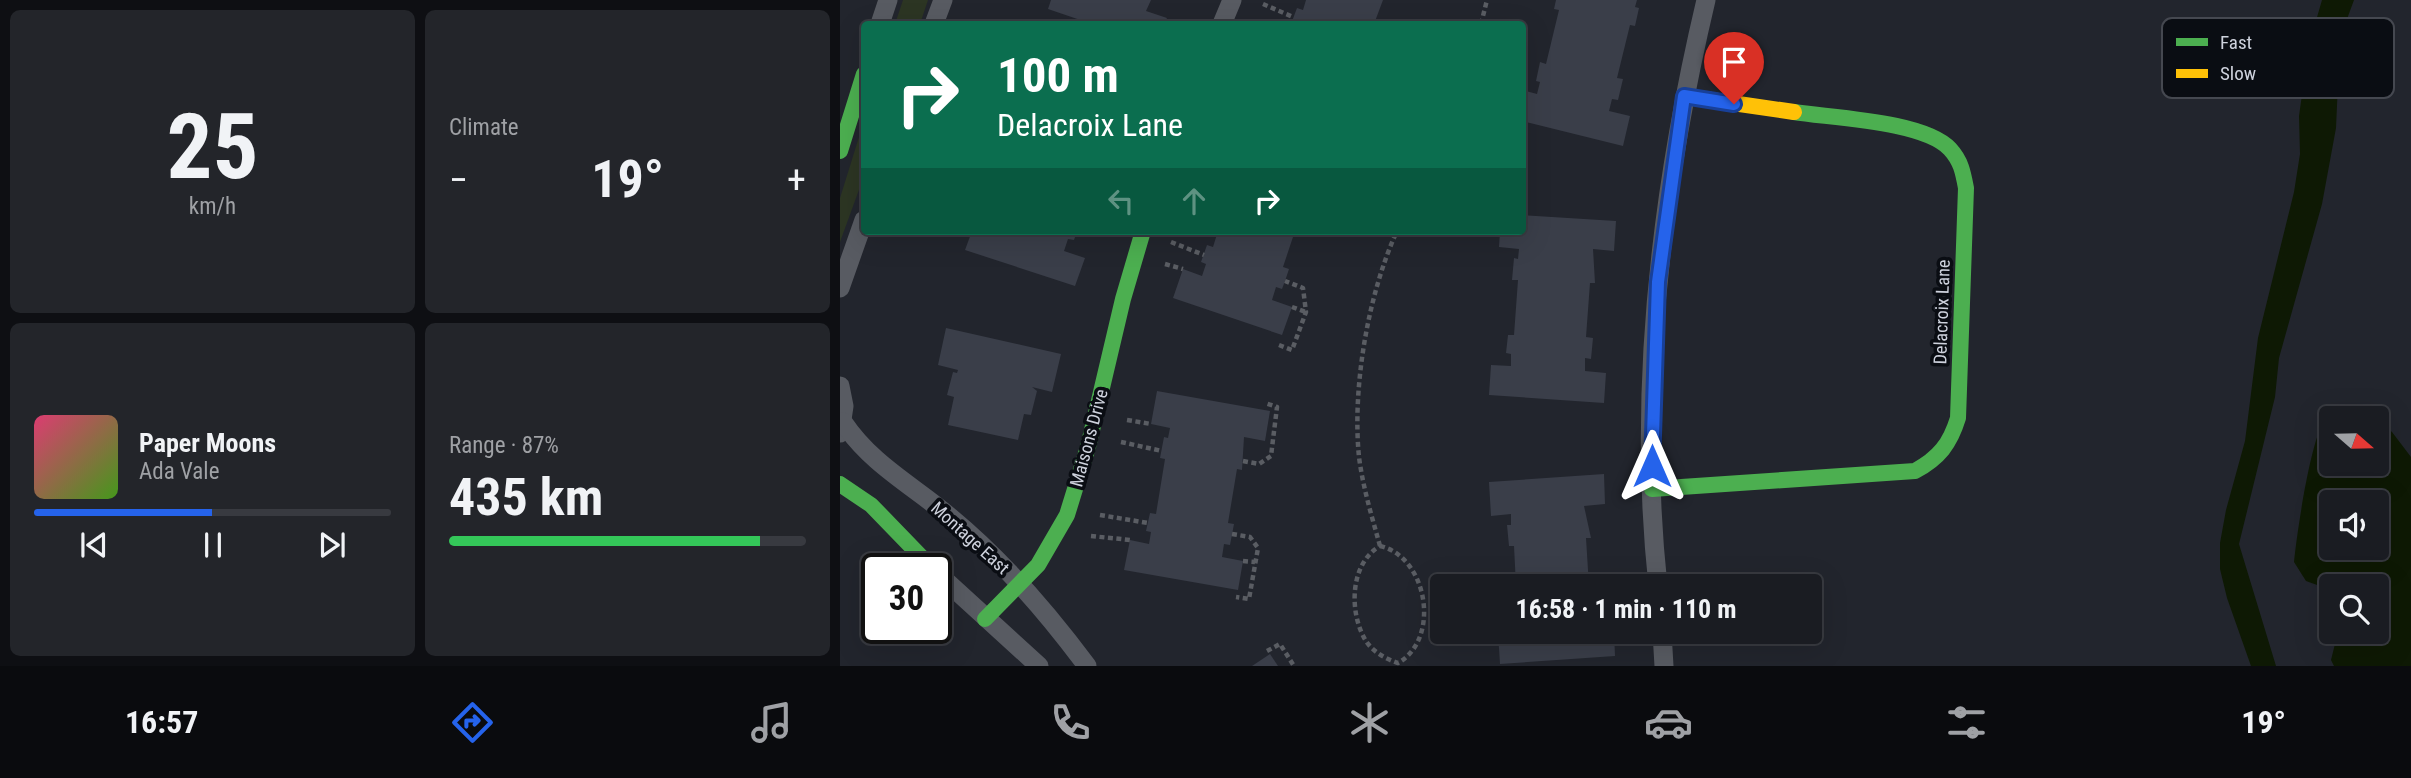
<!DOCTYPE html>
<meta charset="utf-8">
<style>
body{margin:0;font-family:"Roboto Condensed",sans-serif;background:#23252a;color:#f1f3f6;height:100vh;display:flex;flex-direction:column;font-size:26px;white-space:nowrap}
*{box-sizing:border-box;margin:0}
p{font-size:23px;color:#9fa1a5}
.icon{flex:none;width:38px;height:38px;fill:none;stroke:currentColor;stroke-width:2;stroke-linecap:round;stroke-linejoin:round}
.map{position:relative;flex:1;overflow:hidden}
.sheet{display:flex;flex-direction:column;gap:10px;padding:10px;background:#0e0f13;width:840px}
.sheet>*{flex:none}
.banner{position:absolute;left:21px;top:21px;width:665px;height:214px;border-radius:7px;box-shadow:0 7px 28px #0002,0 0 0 2px #383a40;background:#0b6e4f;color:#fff;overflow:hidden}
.needle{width:46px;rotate:110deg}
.tools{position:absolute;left:1479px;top:406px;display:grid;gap:14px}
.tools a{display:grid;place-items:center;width:70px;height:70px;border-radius:7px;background:#1a1c22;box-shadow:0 7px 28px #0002,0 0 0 2px #383a40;font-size:35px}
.speed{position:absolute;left:21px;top:553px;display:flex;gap:14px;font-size:35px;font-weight:700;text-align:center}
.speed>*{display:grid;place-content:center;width:91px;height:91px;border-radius:50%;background:#1a1c22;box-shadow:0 7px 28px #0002,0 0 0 2px #383a40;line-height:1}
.speed .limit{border:4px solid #111;border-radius:10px;background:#fff;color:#111}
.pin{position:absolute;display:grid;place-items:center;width:60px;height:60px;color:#fff;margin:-72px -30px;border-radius:50% 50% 50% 0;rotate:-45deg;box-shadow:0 0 7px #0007}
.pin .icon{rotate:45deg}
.me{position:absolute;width:77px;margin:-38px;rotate:0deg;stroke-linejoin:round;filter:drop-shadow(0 0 5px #0008)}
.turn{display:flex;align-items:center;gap:24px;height:147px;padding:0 21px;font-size:32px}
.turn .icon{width:91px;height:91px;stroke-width:2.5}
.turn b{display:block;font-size:49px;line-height:60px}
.lanes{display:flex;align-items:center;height:66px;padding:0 21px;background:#0003;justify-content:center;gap:35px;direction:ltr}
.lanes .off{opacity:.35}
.big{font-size:52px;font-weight:700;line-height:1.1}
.sheet .card{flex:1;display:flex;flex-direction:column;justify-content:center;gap:10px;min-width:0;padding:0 24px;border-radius:10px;background:#23252a}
.sheet .dial{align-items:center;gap:0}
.dial b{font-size:91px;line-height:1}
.song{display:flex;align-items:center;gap:21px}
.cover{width:84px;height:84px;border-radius:10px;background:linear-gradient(135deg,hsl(340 70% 55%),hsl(100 70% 35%))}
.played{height:7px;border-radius:4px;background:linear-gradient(90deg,#2563eb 50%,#383a40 50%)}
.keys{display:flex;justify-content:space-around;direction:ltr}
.heat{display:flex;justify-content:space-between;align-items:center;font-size:38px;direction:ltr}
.charge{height:10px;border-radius:5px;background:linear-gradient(90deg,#34c759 87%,#383a40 0)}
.sheet .tiles{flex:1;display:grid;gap:10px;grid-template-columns:repeat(2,1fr)}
.trip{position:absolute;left:590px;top:574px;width:392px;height:70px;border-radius:7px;background:#1a1c22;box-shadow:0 7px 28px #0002,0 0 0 2px #383a40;font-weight:700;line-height:70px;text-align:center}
.tabs{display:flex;height:112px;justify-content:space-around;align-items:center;background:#0a0b0e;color:#9fa1a5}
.tabs .icon{width:49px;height:49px}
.tabs .current{color:#2563eb}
.tabs b{font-size:32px;color:#f1f3f6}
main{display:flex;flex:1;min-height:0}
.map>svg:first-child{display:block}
</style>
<main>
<section class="sheet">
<div class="tiles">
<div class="card dial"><b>25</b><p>km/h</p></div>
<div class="card"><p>Climate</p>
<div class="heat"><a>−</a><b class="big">19°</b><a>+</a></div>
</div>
<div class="card">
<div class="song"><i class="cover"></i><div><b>Paper Moons</b><p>Ada Vale</p></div></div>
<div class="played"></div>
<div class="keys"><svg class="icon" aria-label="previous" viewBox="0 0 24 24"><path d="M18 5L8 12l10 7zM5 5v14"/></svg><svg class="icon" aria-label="pause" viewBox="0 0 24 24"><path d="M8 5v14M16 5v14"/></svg><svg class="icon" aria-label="next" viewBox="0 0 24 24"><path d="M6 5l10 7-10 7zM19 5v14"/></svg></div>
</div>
<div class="card"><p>Range · 87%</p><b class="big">435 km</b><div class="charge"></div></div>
</div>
</section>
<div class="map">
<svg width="1571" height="666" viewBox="0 0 1571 666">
<rect width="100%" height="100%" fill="#22252d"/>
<g fill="#2c3523">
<polygon points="63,0 88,0 80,24 55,24"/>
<polygon points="24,121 24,176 0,242 0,198"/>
</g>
<g fill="#0e1904" fill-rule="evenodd">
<polygon points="1482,0 1514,0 1500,38 1496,128 1482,204 1439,358 1435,397 1399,544 1436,666 1411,666 1387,598 1380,569 1380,543 1386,510 1405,441 1418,338 1454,192 1460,154 1459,116 1469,45"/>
<path d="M1513 407 1534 418H1491V464H1536L1537 420 1552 432 1571 457V666H1494L1491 660 1498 632H1536V586H1491V590L1466 581 1454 562C1457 533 1470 443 1484 421 1490 410 1502 409 1513 407ZM1491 502H1536V548H1491Z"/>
</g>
<g fill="#3a3e49">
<polygon points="211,0 311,0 306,11 327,18 324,24 252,24 208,9"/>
<polygon points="466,0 543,0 534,24 451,24 457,8 463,10"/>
<polygon points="716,0 797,0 795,7 799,8 795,26 790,25 777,78 783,79 778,100 772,99 769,111 790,116 783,146 682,121 682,90 697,94 700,82 696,81 700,62 706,64 719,10 714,9"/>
<polygon points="682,215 776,221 774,251 753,249 755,283 750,283 746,337 753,338 751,359 745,358 745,371 766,373 764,403 649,395 651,365 671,366 671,354 666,353 668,335 674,335 678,280 672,280 674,258 678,259 679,249 659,247 660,231 682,231"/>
<polygon points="132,231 237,231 234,240 228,239 224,251 245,258 235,286 125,250"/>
<polygon points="378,231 455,231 443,267 449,269 445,281 442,289 436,287 432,300 452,307 442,335 333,298 343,269 362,276 366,264 361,262 367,245 373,247"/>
<polygon points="106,328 221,354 212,392 192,387 197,391 191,415 184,414 178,440 108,425 114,397 107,395 113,372 117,373 118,370 98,365"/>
<polygon points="317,391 430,411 425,441 404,437 402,470 397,469 388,523 394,524 390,545 384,544 382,557 403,561 398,590 284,570 290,540 309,544 311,532 306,531 310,513 316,514 325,459 320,458 324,437 328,438 330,428 311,424"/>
<polygon points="764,474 765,504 744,506 751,538 746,538 749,586 676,586 674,546 669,546 667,525 671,525 671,514 651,516 649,482"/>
<polygon points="678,632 774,632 775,656 660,664 658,633"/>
<polygon points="430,654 438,666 412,666"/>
</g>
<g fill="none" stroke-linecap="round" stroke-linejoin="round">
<g stroke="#5a5d63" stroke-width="4.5" stroke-dasharray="5 3.5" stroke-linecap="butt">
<polyline points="423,4 453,17"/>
<polyline points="641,24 647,0"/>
<polyline points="331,242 364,255"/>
<polyline points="325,264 343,269"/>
<polyline points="452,307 466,312"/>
<polyline points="439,345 452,350 466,312 463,288 445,281"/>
<polyline points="287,420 311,424"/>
<polyline points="281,442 322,451"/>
<polyline points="403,461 419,464 431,456 437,407 425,403"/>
<polyline points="260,515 308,523"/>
<polyline points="392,534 410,537 418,548 409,599 396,597"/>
<polyline points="251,536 290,540"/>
<path d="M540 546C532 517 523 488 519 457 512 388 528 294 557 231"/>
<path d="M540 546C588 557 601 639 558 663 546 659 533 652 526 641 509 614 509 564 540 546Z"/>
<polyline points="403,561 415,562"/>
<polyline points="427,651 440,644 454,666"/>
</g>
<g stroke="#585b62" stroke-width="19">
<polyline points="40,24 48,0"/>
<polyline points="94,24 103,0"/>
<polyline points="382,24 392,0"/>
<polyline points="0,288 24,220"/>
<polyline points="0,386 4,406 0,433"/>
<path d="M3 422C31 464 72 485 110 517 162 560 207 612 247 666"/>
<polyline points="96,572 199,666"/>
<path d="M818 586C797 391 821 190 866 0"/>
<polyline points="822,632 824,666"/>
</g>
<g stroke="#4caf50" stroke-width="16">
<polyline points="0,151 24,74"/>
<polyline points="0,484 31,505 93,569"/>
<path d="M812 489 1075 471C1099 458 1110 444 1118 418L1126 188C1123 172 1121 161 1110 149 1084 121 992 118 954 112"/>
<polyline points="145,619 198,565 227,515 248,447 283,299 303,231"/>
</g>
<polyline stroke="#ffc107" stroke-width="16" points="844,96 954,112"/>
</g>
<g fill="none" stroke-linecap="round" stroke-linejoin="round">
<g stroke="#184099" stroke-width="18">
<polyline id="route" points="812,466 818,282 844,96 894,104"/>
</g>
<use href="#route" stroke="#2563eb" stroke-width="12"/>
</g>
<g text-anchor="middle" stroke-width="7" stroke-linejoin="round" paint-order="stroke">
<g font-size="18" fill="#ced2dd" stroke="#0a0d13">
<text transform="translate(1102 312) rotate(-88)" y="6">Delacroix Lane</text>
<text transform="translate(249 438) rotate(-75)" y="6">Maisons Drive</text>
<text transform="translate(130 538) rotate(42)" y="6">Montage East</text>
</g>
</g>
<rect x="1322" y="18" width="232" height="80" rx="10" fill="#0a0d13" stroke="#454850" stroke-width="2"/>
<rect x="1336" y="38" width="32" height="8" fill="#4caf50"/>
<rect x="1336" y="69" width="32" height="9" fill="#ffc107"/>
<g font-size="19" fill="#ced2dd">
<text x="1380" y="49">Fast</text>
<text x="1380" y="80">Slow</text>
</g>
</svg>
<div class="tools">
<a><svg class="needle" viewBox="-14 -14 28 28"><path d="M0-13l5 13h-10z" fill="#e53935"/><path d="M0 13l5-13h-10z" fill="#9fa1a5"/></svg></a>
<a><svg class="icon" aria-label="sound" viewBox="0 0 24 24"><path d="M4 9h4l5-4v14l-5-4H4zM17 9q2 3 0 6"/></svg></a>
<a><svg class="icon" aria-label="search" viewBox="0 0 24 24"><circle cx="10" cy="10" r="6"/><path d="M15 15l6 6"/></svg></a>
</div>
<div class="speed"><div class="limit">30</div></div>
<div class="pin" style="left:894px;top:104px;background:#d93025"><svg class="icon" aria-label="arrive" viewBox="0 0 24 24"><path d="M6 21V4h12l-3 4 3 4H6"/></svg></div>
<svg class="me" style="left:812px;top:466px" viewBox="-20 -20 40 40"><path d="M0-17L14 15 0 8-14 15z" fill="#2563eb" stroke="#fff" stroke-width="4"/></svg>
<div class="trip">16:58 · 1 min · 110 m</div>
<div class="banner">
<div class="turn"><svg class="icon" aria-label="right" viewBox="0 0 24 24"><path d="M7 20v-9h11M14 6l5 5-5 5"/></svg><div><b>100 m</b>Delacroix Lane</div></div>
<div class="lanes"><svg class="icon off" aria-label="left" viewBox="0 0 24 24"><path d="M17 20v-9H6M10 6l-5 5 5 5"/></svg><svg class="icon off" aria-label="ahead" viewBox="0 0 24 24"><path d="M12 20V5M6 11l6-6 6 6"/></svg><svg class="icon" aria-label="right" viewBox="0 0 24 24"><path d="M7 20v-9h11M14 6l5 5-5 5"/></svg></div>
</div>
</div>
</main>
<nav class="tabs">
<b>16:57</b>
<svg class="icon current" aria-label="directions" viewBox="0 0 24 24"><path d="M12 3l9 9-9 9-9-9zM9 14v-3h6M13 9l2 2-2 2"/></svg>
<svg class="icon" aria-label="music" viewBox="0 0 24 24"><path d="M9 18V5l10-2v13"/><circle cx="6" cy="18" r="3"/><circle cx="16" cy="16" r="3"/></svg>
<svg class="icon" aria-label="phone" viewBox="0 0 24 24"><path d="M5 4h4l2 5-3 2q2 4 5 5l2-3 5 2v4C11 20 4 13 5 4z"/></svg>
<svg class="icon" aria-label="climate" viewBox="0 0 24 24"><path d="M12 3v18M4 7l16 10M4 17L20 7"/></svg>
<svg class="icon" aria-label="car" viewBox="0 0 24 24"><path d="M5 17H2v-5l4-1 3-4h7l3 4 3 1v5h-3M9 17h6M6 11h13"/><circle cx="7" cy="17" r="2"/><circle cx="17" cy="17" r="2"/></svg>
<svg class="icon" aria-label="filters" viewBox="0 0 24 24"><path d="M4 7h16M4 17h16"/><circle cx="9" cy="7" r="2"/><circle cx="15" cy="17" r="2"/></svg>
<b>19°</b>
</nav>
